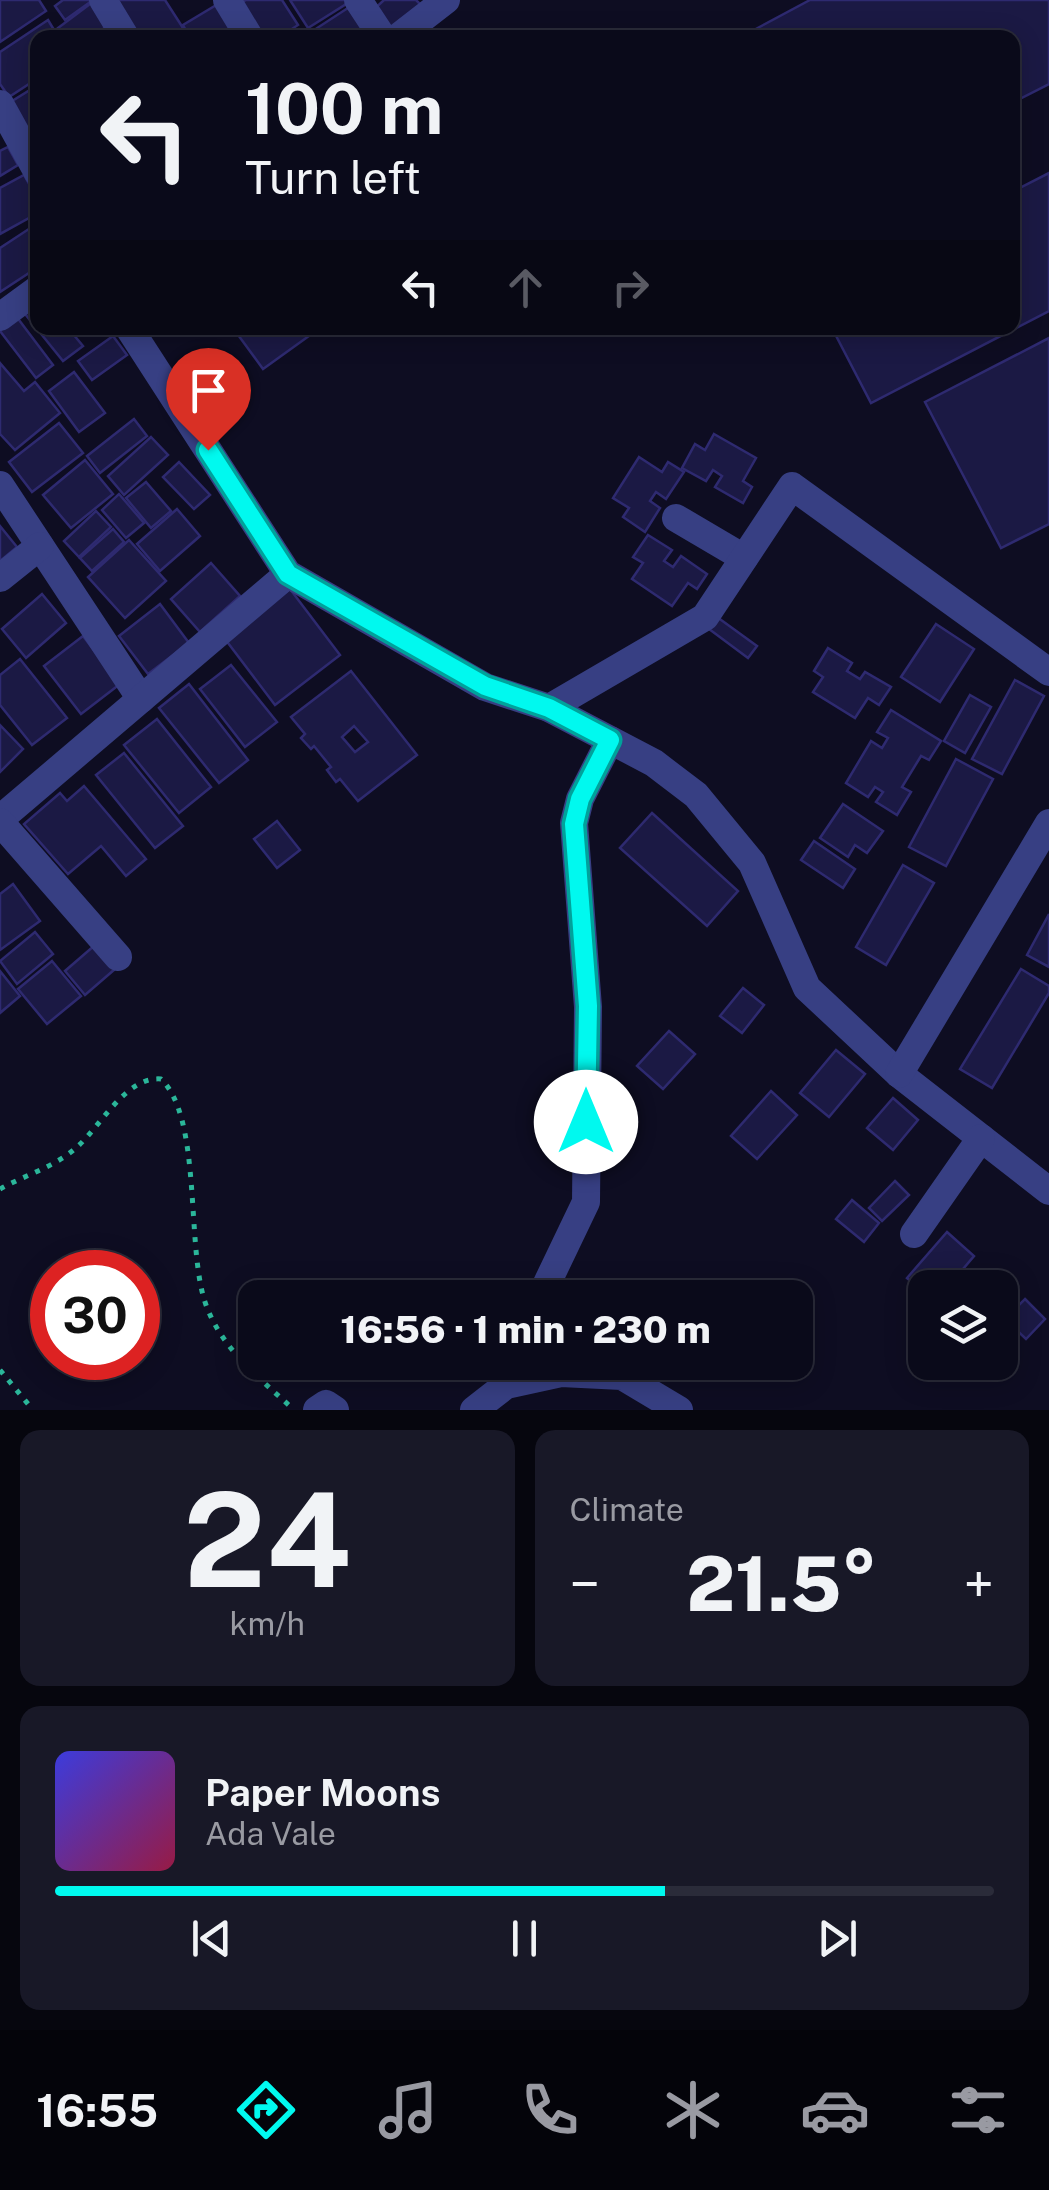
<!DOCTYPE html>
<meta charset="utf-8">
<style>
body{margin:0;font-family:"Public Sans",sans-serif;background:#181827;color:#f1f3f6;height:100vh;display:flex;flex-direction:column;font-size:38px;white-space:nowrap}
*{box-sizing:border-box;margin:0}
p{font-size:32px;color:#999aa2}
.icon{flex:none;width:55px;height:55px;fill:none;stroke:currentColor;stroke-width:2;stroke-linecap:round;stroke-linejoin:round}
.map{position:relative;height:1410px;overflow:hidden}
.sheet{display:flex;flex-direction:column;gap:20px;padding:20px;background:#06060e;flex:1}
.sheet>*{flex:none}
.hud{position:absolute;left:30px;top:30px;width:990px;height:305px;border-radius:20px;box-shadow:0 5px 25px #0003,0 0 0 2px #2a2b39;background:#0a0a1a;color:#f1f3f6;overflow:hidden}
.controls{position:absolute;left:908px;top:1270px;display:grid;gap:20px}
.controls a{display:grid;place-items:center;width:110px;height:110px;border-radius:20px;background:#0a0a1a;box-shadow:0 5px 25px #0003,0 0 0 2px #2a2b39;font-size:50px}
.speed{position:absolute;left:30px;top:1250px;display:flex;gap:20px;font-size:50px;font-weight:700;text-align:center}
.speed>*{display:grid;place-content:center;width:130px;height:130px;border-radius:50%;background:#0a0a1a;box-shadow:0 5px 25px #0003,0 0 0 2px #2a2b39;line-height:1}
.speed .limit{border:15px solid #d22;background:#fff;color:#111}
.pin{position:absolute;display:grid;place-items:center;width:85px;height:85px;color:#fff;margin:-102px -42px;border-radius:50% 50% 50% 0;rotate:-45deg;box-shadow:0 0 10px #0007}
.pin .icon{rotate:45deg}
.me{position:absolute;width:110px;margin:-55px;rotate:0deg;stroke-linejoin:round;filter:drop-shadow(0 0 8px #0008)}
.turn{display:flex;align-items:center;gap:35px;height:210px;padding:0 50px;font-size:45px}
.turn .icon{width:130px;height:130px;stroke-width:2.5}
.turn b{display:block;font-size:70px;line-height:85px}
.lanes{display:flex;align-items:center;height:95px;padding:0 50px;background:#0003;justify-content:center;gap:50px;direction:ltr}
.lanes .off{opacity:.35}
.big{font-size:75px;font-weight:800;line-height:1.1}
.sheet .card{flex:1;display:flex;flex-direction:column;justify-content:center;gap:15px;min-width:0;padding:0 35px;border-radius:20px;background:#181827}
.sheet .dial{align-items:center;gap:0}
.dial b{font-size:130px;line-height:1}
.song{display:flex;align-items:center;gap:30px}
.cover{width:120px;height:120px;border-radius:15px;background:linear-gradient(135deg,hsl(240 70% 55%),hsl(340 70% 35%))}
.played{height:10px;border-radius:5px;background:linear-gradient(90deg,#00f9ef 65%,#2a2b39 65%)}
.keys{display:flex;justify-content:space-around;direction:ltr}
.heat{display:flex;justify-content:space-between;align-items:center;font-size:55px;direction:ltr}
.sheet .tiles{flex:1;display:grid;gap:20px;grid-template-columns:1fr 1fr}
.card:last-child{grid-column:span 2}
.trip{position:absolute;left:238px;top:1280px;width:575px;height:100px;border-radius:20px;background:#0a0a1a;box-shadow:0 5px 25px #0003,0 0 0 2px #2a2b39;font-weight:800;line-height:100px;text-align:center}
.dock{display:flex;height:160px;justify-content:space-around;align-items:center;background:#04040a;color:#999aa2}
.dock .icon{width:70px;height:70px}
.dock .selected{color:#00f9ef}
.dock b{font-size:45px;color:#f1f3f6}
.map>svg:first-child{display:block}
</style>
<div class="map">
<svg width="1049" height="1410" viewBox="0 0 1049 1410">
<rect width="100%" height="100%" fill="#0e0d22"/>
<g fill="#1b1944" stroke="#2e2a70" stroke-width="2.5" fill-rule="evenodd">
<polygon points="0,0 39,0 46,11 0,42"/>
<polygon points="63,0 93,0 65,20 55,6"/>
<polygon points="118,0 165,0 183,28 168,38 136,38"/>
<polygon points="246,0 282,0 298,25 278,38 258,38 237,5"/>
<polygon points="290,0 351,0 351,1 308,28"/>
<polygon points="384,0 416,0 421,5 389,34 370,13"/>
<polygon points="810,0 1049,0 1049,84 1012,103 1012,38 739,38"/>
<polygon points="94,1 111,23 91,38 65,38 58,28"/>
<polygon points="223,1 245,38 190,38 183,25"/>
<polygon points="351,6 370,38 315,38 311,32"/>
<polygon points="48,20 59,38 38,38 38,78 9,97 0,84 0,52"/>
<polygon points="38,85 38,133 32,137 9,103"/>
<polygon points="8,147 18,165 0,176 0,151"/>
<polygon points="1049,173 1049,311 871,403 832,328 1012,328 1012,192"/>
<polygon points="24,175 38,200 38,213 0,234 0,188"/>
<polygon points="38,223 38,267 0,292 0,248"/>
<polygon points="38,304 38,328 68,328 83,346 63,361 25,314"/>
<polygon points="16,316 53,365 36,378 0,331"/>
<polygon points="233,328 320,328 263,369"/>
<polygon points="113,336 127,355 92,380 78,361"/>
<polygon points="1049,338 1049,524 1001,548 925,402"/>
<polygon points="0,363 24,391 35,382 60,413 15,450 0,434"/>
<polygon points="74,372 105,413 79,432 49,391"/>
<polygon points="134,419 147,436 100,473 87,456"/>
<polygon points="59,423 83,453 32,492 9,462"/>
<polygon points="714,434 756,458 743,481 752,487 743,503 715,487 722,476 713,470 706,481 682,468 695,444 705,450"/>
<polygon points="151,437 168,455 124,495 108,476"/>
<polygon points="639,457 662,472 668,462 684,472 666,499 656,492 650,501 660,508 645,532 623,517 629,508 613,498"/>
<polygon points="85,460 113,494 71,528 43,495"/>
<polygon points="179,462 210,495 194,509 163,477"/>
<polygon points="146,482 171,511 151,528 126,498"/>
<polygon points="119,494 144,523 126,538 102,510"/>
<polygon points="177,509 200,536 160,571 137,544"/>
<polygon points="96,511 111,527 79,557 64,541"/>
<polygon points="0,526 17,547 0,561"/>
<polygon points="113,529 124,542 92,571 80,558"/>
<polygon points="648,535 672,550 664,561 673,567 681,556 707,574 697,589 688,583 672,606 632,579 643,563 633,557"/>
<polygon points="129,540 166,581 125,618 88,577"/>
<polygon points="211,563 240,596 200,632 171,599"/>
<polygon points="290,589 340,655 275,705 225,639"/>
<polygon points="42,594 66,623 26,658 2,629"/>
<polygon points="160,604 189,643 148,674 119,636"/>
<polygon points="717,617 757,646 748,658 709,629"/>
<polygon points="936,624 974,649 940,702 901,677"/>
<polygon points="83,636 120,684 81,714 44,666"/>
<polygon points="828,648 852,663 847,671 860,679 865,672 891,687 879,705 868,698 855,718 813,692 823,677 814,671"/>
<polygon points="20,659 67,718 32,745 0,705 0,675"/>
<polygon points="231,665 277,722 245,747 200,689"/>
<path d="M351 671 417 755 358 801 340 779 336 782 327 770 331 767 314 746 311 749 301 738 305 734 291 717ZM354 726 368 742 355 752 342 737Z"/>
<polygon points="1015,680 1044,696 1002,774 972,759"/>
<polygon points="189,684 248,760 219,783 159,708"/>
<polygon points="970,695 991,707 965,753 944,741"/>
<polygon points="891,710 941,741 929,760 921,756 902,787 911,792 897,815 876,802 883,792 875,787 868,797 846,783 871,741 882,748 888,738 877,732"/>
<polygon points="157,719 211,787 179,813 124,745"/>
<polygon points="0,725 23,749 0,772"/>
<polygon points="124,753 183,826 155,848 96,775"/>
<polygon points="956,759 993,779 946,866 909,847"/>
<polygon points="84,786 146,859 126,876 101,846 68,874 24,824 60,793 67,801"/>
<polygon points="843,804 883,831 867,853 855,845 848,857 820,838"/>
<polygon points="652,813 738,891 707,926 620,848"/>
<polygon points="277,821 300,850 277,868 254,839"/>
<polygon points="814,841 855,869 843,888 801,860"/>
<polygon points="903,865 934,883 886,965 856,947"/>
<polygon points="13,884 40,921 0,950 0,894"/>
<polygon points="1049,914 1049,967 1027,955"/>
<polygon points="35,932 53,954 17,984 0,961"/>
<polygon points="95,945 115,969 85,995 65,971"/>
<polygon points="52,961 81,996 47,1024 18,989"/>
<polygon points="1021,969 1049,986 1049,993 992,1088 960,1069"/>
<polygon points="0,971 20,996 0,1013"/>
<polygon points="743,988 764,1005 742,1033 720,1016"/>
<polygon points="669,1031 695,1054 663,1089 637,1066"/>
<polygon points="836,1050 865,1074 829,1117 800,1093"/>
<polygon points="771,1091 797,1115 757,1159 731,1136"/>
<polygon points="893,1098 918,1120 893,1150 867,1128"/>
<polygon points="895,1181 909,1195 882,1221 869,1208"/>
<polygon points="852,1200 879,1223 864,1242 836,1219"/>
<polygon points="947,1232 974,1256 947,1288 925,1288 925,1293 907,1278"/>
<polygon points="1025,1299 1045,1319 1026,1339 1005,1319"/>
</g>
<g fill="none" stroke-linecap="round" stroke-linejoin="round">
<g stroke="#2bb69a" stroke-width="5" stroke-dasharray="5 8" stroke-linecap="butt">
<path d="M0 1189C25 1175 55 1167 77 1147 100 1127 126 1076 161 1079 202 1118 186 1245 205 1302 220 1347 258 1377 292 1408"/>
<polyline points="0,1370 33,1410"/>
</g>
<g stroke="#373f83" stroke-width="28">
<polyline points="103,0 126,38"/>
<polyline points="227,0 250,38"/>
<polyline points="358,0 383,38"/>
<polyline points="397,38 446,0"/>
<polyline points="0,104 38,173"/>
<polyline points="0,317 38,289"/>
<polyline points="129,328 288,574 485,687 549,708 654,763 696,795 752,863 807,988 899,1074 1049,1191"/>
<polyline points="0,485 141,699"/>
<polyline points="676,518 744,558"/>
<polyline points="0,578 40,546"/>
<polyline points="549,708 705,617 792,486 1049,672"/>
<polyline points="0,819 288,574"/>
<polyline points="0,822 118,957"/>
<polyline points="899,1074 1049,823"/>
<polyline points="914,1234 981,1138"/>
<polyline points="540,1298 586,1202 588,1007 574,823 580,799 610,740"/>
<polyline points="317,1410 326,1404 335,1410"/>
<polyline points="474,1410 506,1385 561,1373 622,1376 679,1410"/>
</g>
</g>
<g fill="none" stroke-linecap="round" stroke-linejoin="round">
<g stroke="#00a29b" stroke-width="25">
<polyline id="route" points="208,450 288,574 485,686 549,708 610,740 580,799 574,824 588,1006 586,1122"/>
</g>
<use href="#route" stroke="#00f9ef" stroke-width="18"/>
</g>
</svg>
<div class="controls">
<a><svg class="icon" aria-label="layers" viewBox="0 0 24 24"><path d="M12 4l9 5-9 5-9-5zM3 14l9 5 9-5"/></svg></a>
</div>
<div class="speed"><div class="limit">30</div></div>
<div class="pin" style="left:208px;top:450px;background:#d93025"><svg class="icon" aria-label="arrive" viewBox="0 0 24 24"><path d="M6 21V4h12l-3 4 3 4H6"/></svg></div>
<svg class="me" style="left:586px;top:1122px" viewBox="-20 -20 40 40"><circle r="19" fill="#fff"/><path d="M0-13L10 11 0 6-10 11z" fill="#00f9ef"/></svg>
<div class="trip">16:56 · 1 min · 230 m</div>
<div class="hud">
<div class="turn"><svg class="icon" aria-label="left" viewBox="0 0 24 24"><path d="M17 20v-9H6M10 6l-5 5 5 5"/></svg><div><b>100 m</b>Turn left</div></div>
<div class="lanes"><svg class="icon" aria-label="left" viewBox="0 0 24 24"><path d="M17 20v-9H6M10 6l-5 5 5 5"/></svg><svg class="icon off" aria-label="ahead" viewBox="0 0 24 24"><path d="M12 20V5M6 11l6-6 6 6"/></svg><svg class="icon off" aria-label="right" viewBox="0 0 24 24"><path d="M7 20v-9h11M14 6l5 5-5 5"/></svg></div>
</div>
</div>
<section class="sheet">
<div class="tiles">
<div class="card dial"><b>24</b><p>km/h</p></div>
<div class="card"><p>Climate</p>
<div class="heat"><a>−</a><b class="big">21.5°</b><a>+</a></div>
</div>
<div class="card">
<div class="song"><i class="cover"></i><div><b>Paper Moons</b><p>Ada Vale</p></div></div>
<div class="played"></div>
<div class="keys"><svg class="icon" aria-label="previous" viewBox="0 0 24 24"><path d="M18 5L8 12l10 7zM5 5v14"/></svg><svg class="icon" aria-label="pause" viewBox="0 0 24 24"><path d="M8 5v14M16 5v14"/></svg><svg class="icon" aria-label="next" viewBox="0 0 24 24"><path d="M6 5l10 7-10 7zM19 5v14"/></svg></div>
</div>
</div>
</section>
<nav class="dock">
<b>16:55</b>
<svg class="icon selected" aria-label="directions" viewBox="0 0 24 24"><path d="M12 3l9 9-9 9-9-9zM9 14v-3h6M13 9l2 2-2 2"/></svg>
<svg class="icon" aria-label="music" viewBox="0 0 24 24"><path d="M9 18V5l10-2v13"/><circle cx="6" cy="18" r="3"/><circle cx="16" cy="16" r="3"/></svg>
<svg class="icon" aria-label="phone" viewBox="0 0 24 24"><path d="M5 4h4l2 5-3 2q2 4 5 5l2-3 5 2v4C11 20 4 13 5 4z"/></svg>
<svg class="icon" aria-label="climate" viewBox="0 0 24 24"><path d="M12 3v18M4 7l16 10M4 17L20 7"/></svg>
<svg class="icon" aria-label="car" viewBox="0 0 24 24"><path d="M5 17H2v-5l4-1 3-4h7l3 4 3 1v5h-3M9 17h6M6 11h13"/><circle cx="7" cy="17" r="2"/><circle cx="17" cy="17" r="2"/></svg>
<svg class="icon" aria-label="filters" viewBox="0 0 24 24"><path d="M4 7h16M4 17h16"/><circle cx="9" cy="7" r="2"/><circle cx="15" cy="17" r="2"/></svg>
</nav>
